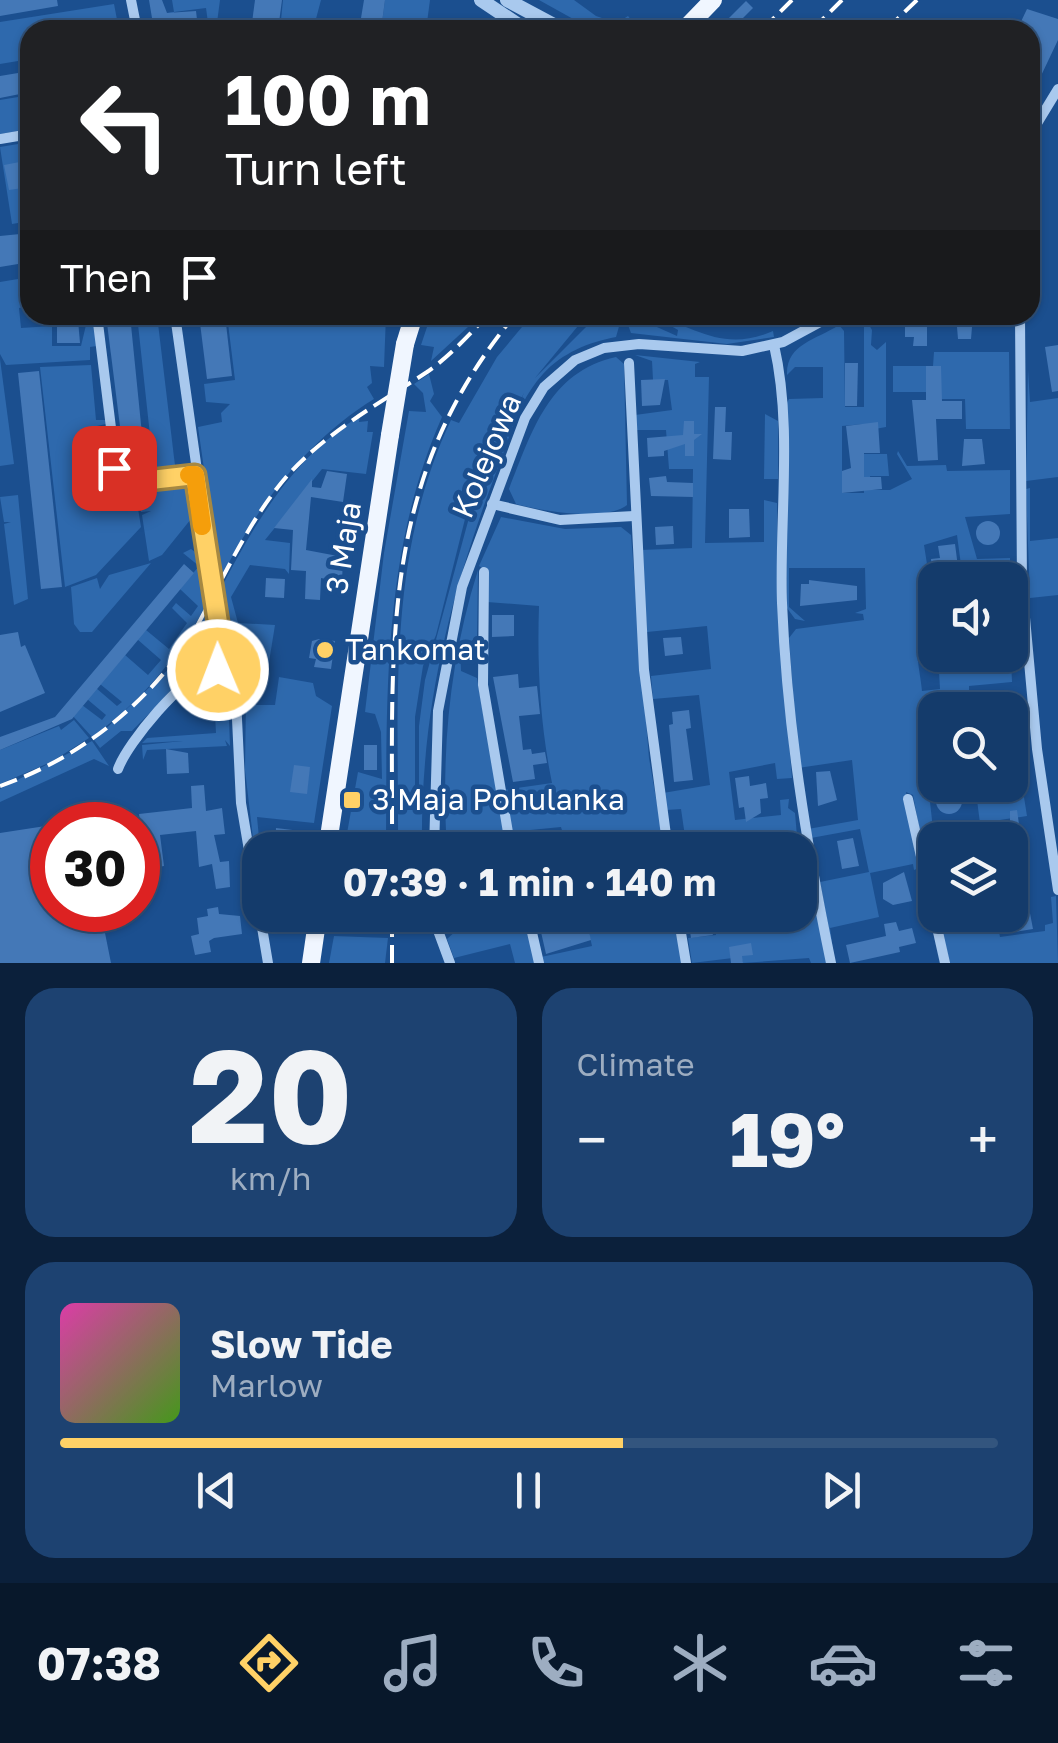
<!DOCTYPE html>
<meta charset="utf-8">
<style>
body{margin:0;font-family:"Golos Text",sans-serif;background:#1d4271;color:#f1f3f6;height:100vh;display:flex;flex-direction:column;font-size:38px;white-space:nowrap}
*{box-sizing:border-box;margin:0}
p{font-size:32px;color:#9dadc1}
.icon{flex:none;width:55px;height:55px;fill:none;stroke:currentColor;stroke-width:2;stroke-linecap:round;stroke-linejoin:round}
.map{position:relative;height:963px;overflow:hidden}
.drawer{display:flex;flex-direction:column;gap:25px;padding:25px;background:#0b203b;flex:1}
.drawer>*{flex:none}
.banner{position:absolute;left:20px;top:20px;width:1020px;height:305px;border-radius:30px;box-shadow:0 2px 8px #0004,0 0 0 2px #33557e;background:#202124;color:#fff;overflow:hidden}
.fabs{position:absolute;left:918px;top:562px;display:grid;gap:20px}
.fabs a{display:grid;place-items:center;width:110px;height:110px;border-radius:20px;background:#143b6b;box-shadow:0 2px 8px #0004,0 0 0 2px #33557e;font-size:50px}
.speed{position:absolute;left:30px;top:802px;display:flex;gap:20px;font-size:50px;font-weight:700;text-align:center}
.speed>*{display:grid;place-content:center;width:130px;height:130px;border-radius:50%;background:#143b6b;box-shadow:0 2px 8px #0004,0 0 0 2px #33557e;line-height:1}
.speed .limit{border:15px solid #d22;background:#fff;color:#111}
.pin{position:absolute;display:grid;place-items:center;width:85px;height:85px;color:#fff;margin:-42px;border-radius:20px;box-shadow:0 5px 15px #0006}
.me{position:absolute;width:110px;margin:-55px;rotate:359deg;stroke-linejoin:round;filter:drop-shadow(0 0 8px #0008)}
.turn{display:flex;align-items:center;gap:35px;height:210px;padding:0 40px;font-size:45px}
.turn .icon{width:130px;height:130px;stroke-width:2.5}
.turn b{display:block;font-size:70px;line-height:85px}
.then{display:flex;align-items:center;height:95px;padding:0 40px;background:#0003;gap:20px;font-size:38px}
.big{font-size:75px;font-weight:700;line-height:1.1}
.drawer .tile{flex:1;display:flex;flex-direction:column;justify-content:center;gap:15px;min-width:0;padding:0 35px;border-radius:30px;background:#1d4271}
.drawer .dial{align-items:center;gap:0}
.dial b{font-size:130px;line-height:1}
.song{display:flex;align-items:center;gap:30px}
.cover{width:120px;height:120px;border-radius:15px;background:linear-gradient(135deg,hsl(320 70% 55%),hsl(100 70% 35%))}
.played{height:10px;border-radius:5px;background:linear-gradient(90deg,#ffd166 60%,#33557e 60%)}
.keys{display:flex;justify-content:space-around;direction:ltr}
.heat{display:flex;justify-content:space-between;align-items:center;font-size:55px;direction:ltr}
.drawer .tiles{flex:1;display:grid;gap:25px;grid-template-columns:1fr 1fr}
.tile:last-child{grid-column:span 2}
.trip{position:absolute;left:242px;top:832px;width:575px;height:100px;border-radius:30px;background:#143b6b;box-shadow:0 2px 8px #0004,0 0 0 2px #33557e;font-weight:700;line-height:100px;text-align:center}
.menu{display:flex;height:160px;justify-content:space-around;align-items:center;background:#08182b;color:#9dadc1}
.menu .icon{width:70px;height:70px}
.menu .current{color:#ffd166}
.menu b{font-size:45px;color:#f1f3f6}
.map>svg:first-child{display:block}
</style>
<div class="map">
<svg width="1058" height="963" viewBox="0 0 1058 963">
<rect width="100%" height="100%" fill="#1b4f8f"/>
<g fill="#2e69ad" fill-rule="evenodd">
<polygon points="172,0 220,0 216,30 209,30 206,8 174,12 176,30 169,30 167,13 174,12"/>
<polygon points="283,0 321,0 313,30 280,30"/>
<polygon points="385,0 430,0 426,30 381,30"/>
<polygon points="539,0 574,0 596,16 617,23 628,16 639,30 593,30"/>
<polygon points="114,4 119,30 30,30 26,50 30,59 0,64 0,22"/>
<polygon points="30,95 30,129 0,134 0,100"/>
<polygon points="30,142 30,221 12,224 0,147"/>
<polygon points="30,277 30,306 19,308 21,328 52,326 52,346 81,346 86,325 95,325 97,346 90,347 90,360 6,365 0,354 0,282"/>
<polygon points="137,315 157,315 176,474 125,477 117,468 153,463"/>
<path d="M227 315H386L384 367 370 366 372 383 367 387 374 399C306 441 256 507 220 580L198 427 222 422 221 413 230 404 206 402 204 384 235 380Z"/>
<polygon points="431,315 481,315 431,361 434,347 421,345"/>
<path d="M532 315H587L535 378 597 316 617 315 620 323 616 337C589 342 562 353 543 374 518 401 510 437 497 470 449 597 420 713 422 850H398C399 702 386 558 451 420L459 423 497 357ZM524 393 490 473 476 492 425 680 419 726V804L415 805V717L423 666 436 635 471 495Z"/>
<path d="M652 315C696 327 723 353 773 331L774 337 727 344 631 333 628 325 639 319 677 336 678 330Z"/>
<path d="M864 316 872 330 871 345 877 350 886 342V427L864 431V424L842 426V493H864V454H887L889 476H870V490H890L912 479 897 454 898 451 907 466 946 465 947 471 1010 470V514L965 517 977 559 1010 558V598V580H963L957 535 924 545 935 615C907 629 920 666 922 691L940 689 938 655H966L967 662 1011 658 1012 682 969 686V710H935V782L928 784 935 847V911L913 795 906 792 919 868 914 870 913 864 870 873 879 917 830 928 835 963 820 882 869 872 860 829 811 838 808 829 858 820 852 760 798 768 789 638 796 629 864 620 863 614 855 613 866 609 865 568H789V607L805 621 795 619 787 608 785 406 789 399 823 398V367H795L787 375C786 344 816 340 839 325L844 331 845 407H864Z"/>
<polygon points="934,352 1009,352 1010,429 966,429 965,399 934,399 933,392 893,392 893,366 933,366"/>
<polygon points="635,355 700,362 695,364 695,377 709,377 705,543 764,542 764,500 777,503 778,611 792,778 777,779 775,763 729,772 735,820 781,815 780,800 789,799 788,808 795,813 797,836 743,843 738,845 738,850 687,850 681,809 666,810 663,793 710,785 699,695 653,699 651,676 711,669 707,626 647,632 641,550 692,548 693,469 669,469 666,430 635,430 635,415 672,410 668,380 653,380 652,361"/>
<path d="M616 357 624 364 627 505C606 522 541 511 516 504L509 489C532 431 549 372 616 357Z"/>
<polygon points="0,359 14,464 0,466"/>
<polygon points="91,365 96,420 106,420 106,424 97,426 98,434 107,433 109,450 101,451 102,459 110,459 123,496 130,495 129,485 134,484 141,527 96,575 65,587 40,367"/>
<polygon points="1028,370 1030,402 1058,398 1058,477 1026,481"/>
<path d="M429 374 434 394 430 401 442 417C381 555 387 702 386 850H344L358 772 382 779 381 732 375 714 365 712 384 553 409 411 426 412 423 393 414 384Z"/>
<polygon points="765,414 778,421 778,479 764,479"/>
<path d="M360 416 359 422 368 421 367 432H373L366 474 322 469 265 540 290 543 289 574 285 569 250 565 231 597 238 623 275 625 265 687H257L256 705H275L279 677 313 683 316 696 332 706 314 823 257 817 259 838H253L245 770 246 700 219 592C255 523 292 458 360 416Z"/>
<polygon points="190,480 191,519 162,555 149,561 142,515 151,511 141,512 137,485 177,481 178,487 180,481"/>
<polygon points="1030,488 1030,541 1058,538 1058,595 1030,598 1026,489"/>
<polygon points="18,495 28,599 14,605 4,524 11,522 4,522 0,497"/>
<path d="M501 517 565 529 621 527 631 535 649 758 665 850H568L561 827 510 832 502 790 552 783C540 724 537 666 539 606L487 602V571L479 566Z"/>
<path d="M191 549 198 554 208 602C180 655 141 702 92 737L73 716 82 705 102 720 106 715 87 699 96 688 117 706 122 702 100 684 125 655 148 675 161 660 137 639 146 630 169 649 187 623 172 608 176 603 191 616 198 606 180 589 199 566 183 553Z"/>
<polygon points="151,563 92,632 80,632 74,624 71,587 97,578 100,589 109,575"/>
<path d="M478 570 477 636 470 645 460 647 461 671 477 678 507 850 500 833 450 845 447 850C441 753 449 662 478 570Z"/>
<path d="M208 610C217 647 157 706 132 731H121L100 748 94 740 174 664Z"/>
<polygon points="213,678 228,694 230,746 225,740 227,746 147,750 143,760 142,745 183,741 142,743 147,738 216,733"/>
<polygon points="74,720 89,738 51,762 0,784 0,750 59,726 61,730"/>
<polygon points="92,741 109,766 94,759 0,802 0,789"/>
<polygon points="1020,772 1027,816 980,823 975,785 1010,785 1010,773"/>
<polygon points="804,856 827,963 811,963 809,958 743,963 741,957 692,963 688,938 716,935 714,915 800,915 800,857"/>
<polygon points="1056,896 1058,963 948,963 936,915 996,915 1000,937 1045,931 1045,925 1053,923 1051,897"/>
<polygon points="585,915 674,915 683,963 542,963 541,957 592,946"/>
<polygon points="515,918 525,920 536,963 515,963 510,944 454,958 447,939 458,929"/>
<polygon points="334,936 388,938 385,963 329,963"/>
</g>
<g fill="#4478b7">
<polygon points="0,0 57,0 58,6 0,16"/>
<polygon points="149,0 162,0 167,13 196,11 198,28 154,30"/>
<polygon points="255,0 282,0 278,30 251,30"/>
<polygon points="364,0 385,0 381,30 359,30"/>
<polygon points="746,1 753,8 731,30 717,30"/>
<polygon points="1027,9 1058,19 1058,40 1030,99 1030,30 1017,30"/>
<polygon points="30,71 30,92 0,98 0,76"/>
<polygon points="30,160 30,187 9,190 4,165"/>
<polygon points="30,233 30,262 0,267 0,236"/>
<polygon points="106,315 130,315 145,464 125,466"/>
<polygon points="199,315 225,315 232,376 207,379"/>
<polygon points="956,315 973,315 971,339 958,339"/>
<polygon points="57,320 78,320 80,343 57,343"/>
<polygon points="905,321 927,321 927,346 913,346 914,337 905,337"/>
<polygon points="1058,345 1058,391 1052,392 1045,347"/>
<polygon points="845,363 858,363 857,406 845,406"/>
<polygon points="926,366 941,366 942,401 962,401 962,419 936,419 938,460 918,461 912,400 926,400"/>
<polygon points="39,371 62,587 41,589 18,373"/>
<polygon points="665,379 660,405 642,406 641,380"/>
<polygon points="715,407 726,407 725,432 732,432 731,460 713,459"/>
<polygon points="684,421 694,421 694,434 702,434 694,440 694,456 685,456 685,444 664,451 664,456 648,457 647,438 683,435"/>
<polygon points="878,422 880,453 864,453 864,477 881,477 882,489 842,493 842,471 851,468 846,426"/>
<polygon points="964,439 982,439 985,464 962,466"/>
<polygon points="327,471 347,474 343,502 311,497 306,550 343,557 342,582 321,578 320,600 305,599 306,571 291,570 293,530 274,528 312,479 312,487 321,488"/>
<polygon points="666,476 667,482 693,483 693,497 651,496 649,478"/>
<polygon points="729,509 749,509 750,537 729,538"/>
<circle cx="988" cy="533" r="12"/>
<polygon points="673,526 674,544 656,545 655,527"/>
<polygon points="955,544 958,567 932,570 931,559 940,558 938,546"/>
<polygon points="184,564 194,573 72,719 0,750 0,737 55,717"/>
<polygon points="266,578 285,579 284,598 265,597"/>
<polygon points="809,580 857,586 857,600 800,606 801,584 809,584"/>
<polygon points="492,615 514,615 514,636 492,637"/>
<polygon points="18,632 21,647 25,645 45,693 0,712 0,635"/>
<polygon points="681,637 683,654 665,656 663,638"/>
<polygon points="319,639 335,641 331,669 314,667 316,659 309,658 312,641"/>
<polygon points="518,674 519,688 537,686 540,714 519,716 523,750 531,749 532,754 545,752 547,763 533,765 535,779 513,782 493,677"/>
<polygon points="1005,691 1007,710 960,710 959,703 993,699 992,692"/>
<polygon points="689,710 691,728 686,729 693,780 674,782 669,725 673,724 672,712"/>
<rect x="364" y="745" width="13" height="25"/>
<polygon points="166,749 188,753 189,773 167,774"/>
<polygon points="294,765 310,767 307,794 290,792"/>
<polygon points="830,771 837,800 818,806 816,772"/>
<polygon points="749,776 750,786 766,783 768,798 760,799 761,813 746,822 744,807 739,808 735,778"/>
<polygon points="204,785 206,811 222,808 225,834 214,835 220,862 229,861 230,887 216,889 212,864 199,867 196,831 160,835 164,866 146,869 139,814 192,808 191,786"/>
<circle cx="949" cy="801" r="13"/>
<polygon points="1017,810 1023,853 1010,855 1004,825 1010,824 1010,811"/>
<polygon points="52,825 52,910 121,910 124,924 104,928 111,963 0,963 0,833"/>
<polygon points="276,828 301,831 298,850 275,850"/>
<polygon points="853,838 859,866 842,869 837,841"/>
<polygon points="904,872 912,901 893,905 883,899 883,883"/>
<polygon points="1025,887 1033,929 1008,933 1005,915 1010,915 1010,889"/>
<polygon points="218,907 219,914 240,916 242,934 214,938 209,941 211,952 195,955 191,936 199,934 197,918 208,916 207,909"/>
<polygon points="585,915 591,940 546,954 541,932 574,925 572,917"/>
<polygon points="706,915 713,935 691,938 688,916"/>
<polygon points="896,922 899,931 912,928 916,943 899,947 900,952 850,963 846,945 886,936 884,924"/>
<polygon points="751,943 753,955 742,956 743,963 731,963 729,947"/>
</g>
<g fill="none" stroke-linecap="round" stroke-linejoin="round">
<g stroke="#a9c9ee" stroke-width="10">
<polyline points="131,0 137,30"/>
<polyline points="1030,135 1058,89"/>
<polyline points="0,139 30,134"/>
<polyline points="97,315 117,476 133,481 195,475"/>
<polyline points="175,315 222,647 218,670"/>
<polyline points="1020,315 1022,585 1037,749 1058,890"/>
<path d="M774 345C793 427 779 519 782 603 787 725 806 843 831 963"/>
<polyline points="629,363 644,670 668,850"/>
<polyline points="492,504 560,520 634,516"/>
<polyline points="484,572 483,685 511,850"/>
<path d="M118 769C128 742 183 676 211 668L226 676 236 698 241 803 268 963"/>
<polyline points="908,799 945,963"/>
<polyline points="434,850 438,711 462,587 525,418 544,387 575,360 604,348 639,344 742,351 783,342 833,315"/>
<polyline points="528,915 539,963"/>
<polyline points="678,915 686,963"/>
<polyline points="433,916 449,924 487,915"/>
<polyline points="433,917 450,963"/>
<polyline points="318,920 407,926 433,915"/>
</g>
<g stroke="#a9c9ee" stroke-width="14">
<polyline points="481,0 526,30"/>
<polyline points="507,0 563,30"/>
</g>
<g stroke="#f0f6ff" stroke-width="18">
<polyline points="684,30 713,0"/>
<polyline points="405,344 414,315"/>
<polyline points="327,850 390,435"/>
<polyline points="311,963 318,915"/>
</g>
<g stroke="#fff" stroke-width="4" stroke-dasharray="18 8" stroke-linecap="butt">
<polyline points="762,30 792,0"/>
<polyline points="812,30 842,0"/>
<polyline points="886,30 917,0"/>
<path d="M0 786C81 758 154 700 197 626 225 575 249 520 287 476 328 431 377 405 427 372 450 356 469 335 488 315"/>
<path d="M392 850C393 648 377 481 515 315"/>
<polyline points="392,963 392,915"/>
</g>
<polyline stroke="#f0f6ff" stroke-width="18" points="390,435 405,344"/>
</g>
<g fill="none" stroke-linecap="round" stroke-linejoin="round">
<g stroke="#a68842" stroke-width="25">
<polyline id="route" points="114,468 117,476 133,482 195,475 222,648 218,670"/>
</g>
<use href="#route" stroke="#ffd166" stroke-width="18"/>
<polyline stroke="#f59e0b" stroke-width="18" points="189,475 195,475 202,526"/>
</g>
<g fill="#ffd166" stroke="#1b4f8f" stroke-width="4">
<circle cx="325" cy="650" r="10"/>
<rect x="342" y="790" width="20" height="20" rx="5"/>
</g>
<g text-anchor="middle" stroke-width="9" stroke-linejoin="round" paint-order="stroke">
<g font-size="30" fill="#fff" stroke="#1b4f8f">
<text transform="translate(487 456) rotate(-67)" y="10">Kolejowa</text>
<text transform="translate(344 548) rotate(-81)" y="10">3 Maja</text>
</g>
<g font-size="30" fill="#fff" stroke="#1b4f8f" text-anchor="start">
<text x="345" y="660">Tankomat</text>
<text x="372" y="810">3 Maja Pohulanka</text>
</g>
</g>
</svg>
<div class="fabs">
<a><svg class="icon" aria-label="sound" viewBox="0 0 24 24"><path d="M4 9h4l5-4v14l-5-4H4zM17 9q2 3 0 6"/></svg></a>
<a><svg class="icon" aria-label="search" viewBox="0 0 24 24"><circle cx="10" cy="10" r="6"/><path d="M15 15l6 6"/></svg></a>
<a><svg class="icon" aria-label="layers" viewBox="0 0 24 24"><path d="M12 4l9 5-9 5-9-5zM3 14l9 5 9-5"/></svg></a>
</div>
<div class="speed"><div class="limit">30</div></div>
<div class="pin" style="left:114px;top:468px;background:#d93025"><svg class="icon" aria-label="arrive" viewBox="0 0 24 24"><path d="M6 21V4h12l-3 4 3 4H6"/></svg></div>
<svg class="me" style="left:218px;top:670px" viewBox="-20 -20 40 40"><circle r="17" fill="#ffd166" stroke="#fff" stroke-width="3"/><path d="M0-11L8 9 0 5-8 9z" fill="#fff"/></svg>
<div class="trip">07:39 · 1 min · 140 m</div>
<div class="banner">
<div class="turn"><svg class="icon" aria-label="left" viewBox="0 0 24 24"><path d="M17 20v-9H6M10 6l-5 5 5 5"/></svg><div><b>100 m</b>Turn left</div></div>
<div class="then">Then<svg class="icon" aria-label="arrive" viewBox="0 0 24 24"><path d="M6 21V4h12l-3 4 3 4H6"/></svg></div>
</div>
</div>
<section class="drawer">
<div class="tiles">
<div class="tile dial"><b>20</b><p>km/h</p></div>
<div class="tile"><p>Climate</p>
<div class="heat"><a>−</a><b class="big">19°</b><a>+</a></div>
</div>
<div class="tile">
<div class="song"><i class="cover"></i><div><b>Slow Tide</b><p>Marlow</p></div></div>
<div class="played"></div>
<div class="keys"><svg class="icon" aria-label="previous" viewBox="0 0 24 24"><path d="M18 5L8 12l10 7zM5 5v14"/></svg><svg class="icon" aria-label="pause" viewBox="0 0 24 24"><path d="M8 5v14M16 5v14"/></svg><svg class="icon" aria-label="next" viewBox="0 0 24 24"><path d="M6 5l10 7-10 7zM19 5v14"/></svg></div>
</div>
</div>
</section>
<nav class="menu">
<b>07:38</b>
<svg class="icon current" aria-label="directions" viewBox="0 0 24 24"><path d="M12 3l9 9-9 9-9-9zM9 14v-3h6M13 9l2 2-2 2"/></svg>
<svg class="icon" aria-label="music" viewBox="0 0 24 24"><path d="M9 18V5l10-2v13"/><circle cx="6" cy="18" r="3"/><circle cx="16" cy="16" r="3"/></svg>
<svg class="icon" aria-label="phone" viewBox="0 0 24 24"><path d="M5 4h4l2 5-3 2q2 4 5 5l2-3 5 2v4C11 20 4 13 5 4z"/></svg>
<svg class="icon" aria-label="climate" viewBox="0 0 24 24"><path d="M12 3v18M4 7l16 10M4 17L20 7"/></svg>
<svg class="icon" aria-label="car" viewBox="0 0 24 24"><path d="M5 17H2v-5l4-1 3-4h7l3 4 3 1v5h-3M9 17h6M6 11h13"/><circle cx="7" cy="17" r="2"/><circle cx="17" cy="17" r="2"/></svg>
<svg class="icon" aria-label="filters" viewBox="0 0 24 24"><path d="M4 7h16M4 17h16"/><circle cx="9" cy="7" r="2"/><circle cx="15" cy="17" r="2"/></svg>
</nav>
